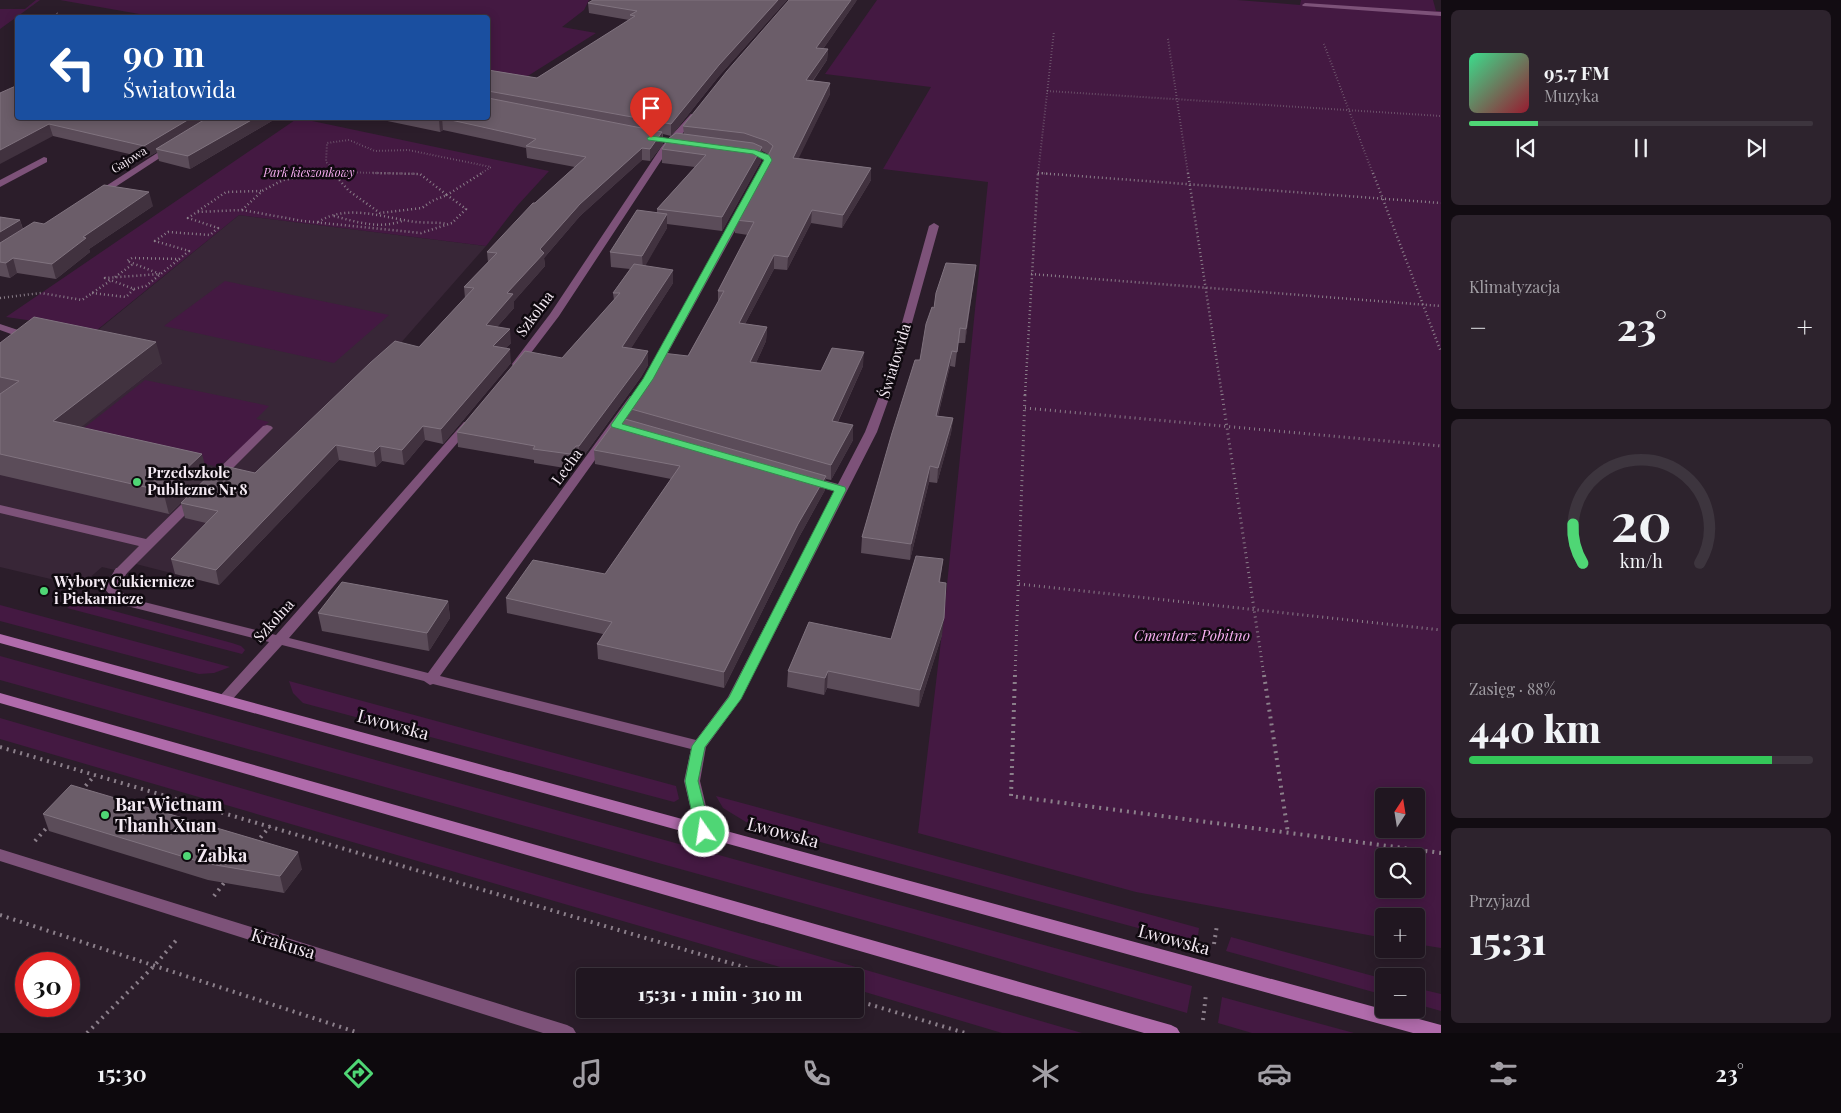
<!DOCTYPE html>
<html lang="pl">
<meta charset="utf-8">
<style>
body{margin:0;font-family:"Playfair Display",serif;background:#2d232d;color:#f1f3f6;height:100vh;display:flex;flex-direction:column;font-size:19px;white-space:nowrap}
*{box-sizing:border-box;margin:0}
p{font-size:16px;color:#a29fa5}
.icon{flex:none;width:28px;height:28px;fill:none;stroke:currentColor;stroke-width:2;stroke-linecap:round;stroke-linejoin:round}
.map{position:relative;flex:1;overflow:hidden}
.panel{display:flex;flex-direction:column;gap:10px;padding:10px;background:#120c12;width:400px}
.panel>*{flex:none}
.guide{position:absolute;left:15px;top:15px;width:475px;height:105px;border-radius:5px;box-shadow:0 2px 12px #0003,0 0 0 1px #3d353e;background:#1a4fa0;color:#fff;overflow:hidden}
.needle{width:32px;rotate:12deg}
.buttons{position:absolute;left:1375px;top:788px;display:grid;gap:10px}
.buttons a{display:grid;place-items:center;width:50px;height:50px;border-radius:5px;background:#201620;box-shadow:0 2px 12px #0003,0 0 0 1px #3d353e;font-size:25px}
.speed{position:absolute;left:15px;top:952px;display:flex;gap:10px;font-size:25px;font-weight:700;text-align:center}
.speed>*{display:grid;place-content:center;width:65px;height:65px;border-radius:50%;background:#201620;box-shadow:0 2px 12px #0003,0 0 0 1px #3d353e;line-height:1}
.speed .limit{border:8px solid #d22;background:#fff;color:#111}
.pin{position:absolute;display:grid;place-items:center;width:42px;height:42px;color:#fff;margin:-51px -21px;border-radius:50% 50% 50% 0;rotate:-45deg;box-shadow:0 0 5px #0007}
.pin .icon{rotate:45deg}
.me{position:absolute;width:55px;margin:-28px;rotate:347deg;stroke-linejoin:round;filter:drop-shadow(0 0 4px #0008)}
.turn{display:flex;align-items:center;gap:18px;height:105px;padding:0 25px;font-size:22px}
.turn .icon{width:65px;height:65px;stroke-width:2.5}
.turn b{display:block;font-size:35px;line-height:42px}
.big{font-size:38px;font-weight:800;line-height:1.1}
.panel .card{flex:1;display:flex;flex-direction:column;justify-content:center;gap:8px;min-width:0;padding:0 18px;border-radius:8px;background:#2d232d}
.panel .dial{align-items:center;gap:0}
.dial svg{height:130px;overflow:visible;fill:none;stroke:#3d353e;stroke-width:7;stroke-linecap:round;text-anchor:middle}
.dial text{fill:#f1f3f6;stroke:none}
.song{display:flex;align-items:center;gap:15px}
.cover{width:60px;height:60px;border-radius:8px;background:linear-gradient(135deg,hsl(150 70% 55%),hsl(350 70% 35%))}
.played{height:5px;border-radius:2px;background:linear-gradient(90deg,#4fd675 20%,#3d353e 20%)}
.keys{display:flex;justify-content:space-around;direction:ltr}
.heat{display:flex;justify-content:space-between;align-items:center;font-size:28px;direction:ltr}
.charge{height:8px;border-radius:4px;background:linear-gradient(90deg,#34c759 88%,#3d353e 0)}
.trip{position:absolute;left:576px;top:968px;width:288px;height:50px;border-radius:5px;background:#201620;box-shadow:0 2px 12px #0003,0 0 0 1px #3d353e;font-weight:800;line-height:50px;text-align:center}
.tabs{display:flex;height:80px;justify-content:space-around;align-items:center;background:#0d090d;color:#a29fa5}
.tabs .icon{width:35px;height:35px}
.tabs .current{color:#4fd675}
.tabs b{font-size:22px;color:#f1f3f6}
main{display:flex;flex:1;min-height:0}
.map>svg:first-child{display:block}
</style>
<main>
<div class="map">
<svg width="1441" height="1033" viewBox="0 0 1441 1033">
<rect width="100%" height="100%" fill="#2b1d2a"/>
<polygon fill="#382637" points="239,215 486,246 377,370 175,574 136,564 128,573 102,567 80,586 0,567 0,410"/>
<g fill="#441942" fill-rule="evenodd">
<polygon points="36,0 40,0 0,29 0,9 25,9"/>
<polygon points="60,0 589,0 584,10 562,27 596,33 523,79 488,74 488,18 162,18"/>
<path d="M877 0H1237L1300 5 1301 0H1433L1436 11H1441V948L1416 944V916H1384V938L1136 892 918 833 943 624 988 182 883 169 931 87 825 74ZM1384 796H1416V829H1384ZM1384 856H1416V889H1384Z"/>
<polygon points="298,118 549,171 517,206 486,246 239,215 97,330 6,317"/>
<polygon points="225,281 389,315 334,363 164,326"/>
<polygon points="145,380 269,406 256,419 269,422 219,467 75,435"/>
<polygon points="77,601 232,643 241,646 245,650 242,654 67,608"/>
<polygon points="0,605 230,667 214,673 199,674 0,621"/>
<polygon points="0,656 1192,986 1187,1013 914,934 0,680"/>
<polygon points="289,681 676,786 679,799 674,802 303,703 293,693"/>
<polygon points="0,718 1082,1033 1002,1033 855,989 855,976 811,976 0,739"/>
<polygon points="716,796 1199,928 1197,944 746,822 723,808"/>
<polygon points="1231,937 1384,979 1384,995 1226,951"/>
<polygon points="1416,988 1441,994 1441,1011 1416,1004"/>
<polygon points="1222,997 1354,1033 1252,1033 1218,1023"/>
</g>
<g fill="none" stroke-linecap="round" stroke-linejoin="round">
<g stroke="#8b7f8a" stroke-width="2" stroke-dasharray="0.5 2.5" stroke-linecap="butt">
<polyline points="57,13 60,18"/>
<polyline points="1168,39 1188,174"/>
<polyline points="1324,44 1373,174"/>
<polyline points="1047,91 1441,116"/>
<polyline points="336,172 420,174"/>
<polyline points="1038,173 1053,174"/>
<polyline points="322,174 336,172 326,162 327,143 349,140 375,151 408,150 491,167 480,174"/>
<polyline points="1038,174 1054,31"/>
</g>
<g stroke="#8b7f8a" stroke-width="2.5" stroke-dasharray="1 3" stroke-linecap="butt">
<polyline points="1038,173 1441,203"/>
<polyline points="1188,173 1222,395"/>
<polyline points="1373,173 1441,352"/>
<polyline points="334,174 349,191 380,213 422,208 432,201 447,195 420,174 373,173"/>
<polyline points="242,210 303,221 421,233 452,223 466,209 447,195 482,173"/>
<polyline points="242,210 262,191 283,180 330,173"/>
<polyline points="198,211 226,192 261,191"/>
<path d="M334 216C356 222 382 230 404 220"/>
<path d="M318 222C348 203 384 218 416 222 426 223 437 222 447 224"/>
<polyline points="1031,274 1441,306"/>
<polyline points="115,277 133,264"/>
<polyline points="134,289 146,286 178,260"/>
<polyline points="92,293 126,297 134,289 105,278 160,274 127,261 132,258 179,259 189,251 155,241 168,232 210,235 218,228 188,218 197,212 242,210"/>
<polyline points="0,298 41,293 82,300 110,281"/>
<polyline points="1025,395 1038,173"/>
</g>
<g stroke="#8b7f8a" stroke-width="3" stroke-dasharray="1 4" stroke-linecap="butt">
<polyline points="1222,394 1264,676"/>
<polyline points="1025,408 1441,446"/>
<polyline points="1019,584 1441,630"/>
<polyline points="1015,676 1025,394"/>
</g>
<g stroke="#8b7f8a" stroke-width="4" stroke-dasharray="2 5" stroke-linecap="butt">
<polyline points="1015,675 1011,796 1441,853"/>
<polyline points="1264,675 1288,833"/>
<polyline points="0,747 774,976"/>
<polyline points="81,791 95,775"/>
<polyline points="35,841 49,825"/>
<polyline points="256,843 270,826"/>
<polyline points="214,896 227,879"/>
<polyline points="0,915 359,1033"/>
<polyline points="1214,944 1217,925"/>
<polyline points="855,1000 965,1033"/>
<polyline points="1203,1020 1206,994"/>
<polyline points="87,1033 154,966 179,937"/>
</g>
<g fill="#7d5279" fill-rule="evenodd">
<polygon points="1305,3 1441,12 1441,16 1303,6 1302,5"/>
<polygon points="0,324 18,330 25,340 4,358 0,359 0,351 14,339 11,334 0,330"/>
<polygon points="267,425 271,426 273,428 220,481 212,481 210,478 212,475 263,426"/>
<polygon points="194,495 200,499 198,502 126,574 121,575 114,571 139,546 0,513 0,505 146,539 190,496"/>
</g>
<g fill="#7d5279" fill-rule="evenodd">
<polygon points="691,114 698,116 668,150 559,316 521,366 513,366 512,364 550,314 662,146"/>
<polygon points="168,146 175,148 100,197 97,198 92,195"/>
<polygon points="44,157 47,158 47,162 0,187 0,180"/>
<polygon points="743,204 748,207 660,367 655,370 651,369 650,367 738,207"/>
<polygon points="934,223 939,226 898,373 877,432 741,699 706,747 700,781 712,831 710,835 704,837 698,835 696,831 684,781 691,749 433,684 430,685 424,681 282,645 229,703 219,703 217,700 219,697 269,642 127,606 115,601 104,588 116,568 126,568 128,571 118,588 125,595 136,600 276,635 464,422 472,422 474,424 472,426 289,638 428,673 630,396 638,396 640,398 638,400 440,676 696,740 728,697 835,491 805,483 803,480 809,476 838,484 865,432 888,373 929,226"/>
<polygon points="0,849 567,1025 573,1028 576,1033 543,1033 0,861"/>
</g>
<g fill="#b06bab" fill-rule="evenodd">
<polygon points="0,634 1441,1025 1441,1033 1413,1033 0,643"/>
<polygon points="0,693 1171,1025 1177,1028 1180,1033 1144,1033 0,703"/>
</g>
</g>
<g fill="#5b4c59">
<polygon points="593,0 787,0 719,76 671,136 663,134 663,144 650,161 642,160 580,216 544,258 545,266 514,301 514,308 497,327 511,343 506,348 511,363 443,444 425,440 404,465 382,461 376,467 339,460 219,585 175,574 171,559 206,523 185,518 181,503 255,473 419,347 465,298 464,287 488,262 487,252 535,203 575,167 527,158 526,148 443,130 440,132 373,118 488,118 488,70 537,78 629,20 589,13 588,3"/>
<polygon points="857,0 823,49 828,49 827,60 813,81 830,83 830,94 798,158 871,168 871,180 842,228 811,223 787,270 774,269 745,324 767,327 766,341 756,363 821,371 863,366 838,422 853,440 831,480 826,479 825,490 798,539 724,688 598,659 597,644 603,634 507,613 506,598 605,574 671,479 595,464 594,450 625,419 624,407 688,356 718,302 718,291 748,235 735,233 735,220 769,155 766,153 762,151 761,161 722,231 667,224 667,228 645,265 673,283 631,348 648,365 641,377 580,461 577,461 571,469 534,463 534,460 458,447 457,432 562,358 614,300 613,293 630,269 611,267 610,252 657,212 657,209 695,167 662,163 662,149 684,134 683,126"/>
<polygon points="18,118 277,118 190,169 159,161 157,152 146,158 53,136"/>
<polygon points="153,206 89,249 90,252 56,279 17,273 10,278 0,276 0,217 20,220 23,229 44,224"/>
<polygon points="974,279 965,343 958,343 955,367 950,366 938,416 953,418 951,433 937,483 929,482 910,560 861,553 862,537 920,360 934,308"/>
<polygon points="0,343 162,363 80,427 208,477 169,514 0,475"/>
<polygon points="943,559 940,582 942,635 919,707 827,688 824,695 787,687 788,671 891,639"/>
<polygon points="448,601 450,618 429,651 322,631 318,613"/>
<polygon points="43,814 302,869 284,893 208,880 49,831"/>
</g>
<g fill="#41323f">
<polygon points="778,0 787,0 719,76 671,136 671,124 719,65"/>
<polygon points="851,0 857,0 816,59 816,48"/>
<polygon points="828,49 827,60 805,91 806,80"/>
<polygon points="830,83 830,94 793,170 793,158"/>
<polygon points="191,118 212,118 156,149 157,152 146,158 144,146"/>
<polygon points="255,118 277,118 190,169 188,156"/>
<polygon points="442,118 443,130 440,132 439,120"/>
<polygon points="49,124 53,136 0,164 0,150"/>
<polygon points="662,132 663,144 650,161 650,149"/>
<polygon points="762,147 761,161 722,231 722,217"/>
<polygon points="642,148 642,160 580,216 544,258 545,266 514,301 514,308 487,338 486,325 507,293 540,249 580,204"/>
<polygon points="871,168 871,180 842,228 843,215"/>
<polygon points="149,192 153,206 89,249 90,252 56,279 52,264 83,237"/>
<polygon points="812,210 811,223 787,270 788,257"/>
<polygon points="667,214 667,228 643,270 642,256"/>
<polygon points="20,220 24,234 0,249 0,232"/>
<polygon points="774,255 774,269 738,337 739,323"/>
<polygon points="13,258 17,273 10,278 6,263"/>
<polygon points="976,265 974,279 965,343 966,329"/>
<polygon points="673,270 673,283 623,361 622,347"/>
<polygon points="767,327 766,341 750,376 750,362"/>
<polygon points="510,329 511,343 495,360 493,346"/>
<polygon points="156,342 162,363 60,444 53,421"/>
<polygon points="510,349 511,363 443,444 441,429"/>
<polygon points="648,351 648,365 641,377 580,461 579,446"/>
<polygon points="952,351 950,366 934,431 936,416"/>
<polygon points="864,352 863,366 831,436 832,421"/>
<polygon points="953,418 951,433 937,483 938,468"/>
<polygon points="853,425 853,440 831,480 831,465"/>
<polygon points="423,426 425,440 404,465 402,450"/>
<polygon points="336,445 339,460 219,585 216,570"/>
<polygon points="380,446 382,461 376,467 374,452"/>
<polygon points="576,446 577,461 571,469 570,454"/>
<polygon points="202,454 208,477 169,514 163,491"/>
<polygon points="930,466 929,482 910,560 911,544"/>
<polygon points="826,476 825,490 798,539 724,688 724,672 798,524"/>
<polygon points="448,601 450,618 429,651 427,633"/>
<polygon points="944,618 942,635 919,707 920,690"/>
<polygon points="828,671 827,688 824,695 825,678"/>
<polygon points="298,852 302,869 284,893 280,876"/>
</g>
<g fill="#6b5d69" stroke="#80737f">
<polygon points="593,0 778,0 719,65 671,124 488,91 488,70 537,78 635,16 630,15 637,11 588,3"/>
<polygon points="789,0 851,0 816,48 828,49 806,80 830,83 793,158 871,168 843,215 812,210 788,257 774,255 739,323 767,327 750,362 821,371 832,348 864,352 832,421 853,425 831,465 624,407 655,366 662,353 688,356 724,291 718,291 754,222 735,220 773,146 767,141 744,133 683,126 727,71"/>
<polygon points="18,85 18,118 191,118 144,146 49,124 0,150 0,93"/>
<polygon points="488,98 662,132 650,149 642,148 580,204 540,249 544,253 507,293 513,294 486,325 510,329 493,346 510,349 441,429 423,426 402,450 380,446 374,452 336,445 216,570 171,559 218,511 181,503 220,465 255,473 370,363 395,341 419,347 474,288 464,287 497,253 487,252 533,203 535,203 586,157 526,146 536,139 442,118 439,120 427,118 488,118"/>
<polygon points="207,118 255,118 188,156 156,149"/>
<polygon points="676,133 753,143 762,147 722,217 657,209 706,155 662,149 669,138"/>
<polygon points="104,185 149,192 83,237 86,238 52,264 13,258 6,263 0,262 0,243 34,222 44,224"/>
<polygon points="637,210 667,214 642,256 610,252"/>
<polygon points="0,217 20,220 0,232"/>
<polygon points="946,263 976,265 966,329 960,328 957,352 952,351 936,416 953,418 938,468 930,466 911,544 862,537 892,433 915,360 920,360 926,324 932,307 934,308 936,293"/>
<polygon points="634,264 673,270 622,347 648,351 641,363 579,446 576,446 570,454 533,449 535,446 457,432 525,351 562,358 620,293 613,293"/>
<polygon points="34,317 156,342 53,421 202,454 163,491 0,454 0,394 19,381 0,377 0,343"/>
<polygon points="618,417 826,476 798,524 724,672 597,644 612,622 506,598 533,560 605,574 680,466 594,450"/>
<polygon points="916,556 943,559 939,582 946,583 944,618 920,690 828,671 825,678 788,671 809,622 891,639"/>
<polygon points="342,582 448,601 427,633 318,613"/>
<polygon points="71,785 298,852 280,876 204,863 43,814"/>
</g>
<polygon fill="#4fd675" stroke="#338b4c" points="651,136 755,150 769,155 772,160 653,379 622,424 845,487 846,490 741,699 705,747 698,781 711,832 709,835 704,837 698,835 696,832 685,781 692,746 729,697 834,491 612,427 611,425 643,379 764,160 753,154 648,140 647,138"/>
<g fill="#4fd675" stroke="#0f090f" stroke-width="2">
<circle cx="137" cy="482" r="5"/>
<circle cx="44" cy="591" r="5"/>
<circle cx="105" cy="815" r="5"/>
<circle cx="187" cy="856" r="5"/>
</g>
<g text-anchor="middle" stroke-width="5" stroke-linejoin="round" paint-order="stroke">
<g font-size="12" fill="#f4eaf3" stroke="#0f090f">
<text transform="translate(129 160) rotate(-32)" y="4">Gajowa</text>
</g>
<g font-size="12" font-style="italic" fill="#f8aff2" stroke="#0f090f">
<text x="309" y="177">Park kieszonkowy</text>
</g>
<g font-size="15" fill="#f4eaf3" stroke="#0f090f">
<text transform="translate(535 314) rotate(-54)" y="5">Szkolna</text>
<text transform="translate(895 361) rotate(-73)" y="5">Światowida</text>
<text transform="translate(567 467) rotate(-54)" y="5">Lecha</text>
<text transform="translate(274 621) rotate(-48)" y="5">Szkolna</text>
</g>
<g font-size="15" font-weight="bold" fill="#f4eaf3" stroke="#0f090f" text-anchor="start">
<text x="147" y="478">Przedszkole<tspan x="147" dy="17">Publiczne Nr 8</tspan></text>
<text x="54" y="587">Wybory Cukiernicze<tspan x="54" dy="17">i Piekarnicze</tspan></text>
</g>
<g font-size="15" font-style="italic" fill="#f8aff2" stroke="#0f090f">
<text x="1192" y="641">Cmentarz Pobitno</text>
</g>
<g font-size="18" fill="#f4eaf3" stroke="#0f090f">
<text transform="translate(393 725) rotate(15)" y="6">Lwowska</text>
<text transform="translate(783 833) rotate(15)" y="6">Lwowska</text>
<text transform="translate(1174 940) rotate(15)" y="6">Lwowska</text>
<text transform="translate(283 944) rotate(17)" y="6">Krakusa</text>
</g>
<g font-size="18" font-weight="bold" fill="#f4eaf3" stroke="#0f090f" text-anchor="start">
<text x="115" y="811">Bar Wietnam<tspan x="115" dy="21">Thanh Xuan</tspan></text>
<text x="197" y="862">Żabka</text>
</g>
</g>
</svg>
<div class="buttons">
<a><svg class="needle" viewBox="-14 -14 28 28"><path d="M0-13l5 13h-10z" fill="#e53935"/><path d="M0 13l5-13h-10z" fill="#a29fa5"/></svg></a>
<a><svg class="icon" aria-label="search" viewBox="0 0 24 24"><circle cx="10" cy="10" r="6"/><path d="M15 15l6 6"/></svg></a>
<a>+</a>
<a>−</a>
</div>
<div class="speed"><div class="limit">30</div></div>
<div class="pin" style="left:651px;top:138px;background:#d93025"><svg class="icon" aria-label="arrive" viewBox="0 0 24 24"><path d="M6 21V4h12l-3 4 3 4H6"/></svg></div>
<svg class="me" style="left:704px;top:832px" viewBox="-20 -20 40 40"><circle r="17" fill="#4fd675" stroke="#fff" stroke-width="3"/><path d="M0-11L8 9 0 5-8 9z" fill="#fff"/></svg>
<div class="trip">15:31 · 1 min · 310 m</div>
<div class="guide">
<div class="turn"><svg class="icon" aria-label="left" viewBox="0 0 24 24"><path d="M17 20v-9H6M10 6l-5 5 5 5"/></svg><div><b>90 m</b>Światowida</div></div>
</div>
</div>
<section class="panel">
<div class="card">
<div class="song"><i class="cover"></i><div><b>95.7 FM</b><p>Muzyka</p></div></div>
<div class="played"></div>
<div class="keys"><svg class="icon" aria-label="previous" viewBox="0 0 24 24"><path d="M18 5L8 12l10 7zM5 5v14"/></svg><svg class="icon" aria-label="pause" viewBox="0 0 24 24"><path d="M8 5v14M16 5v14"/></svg><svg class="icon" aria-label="next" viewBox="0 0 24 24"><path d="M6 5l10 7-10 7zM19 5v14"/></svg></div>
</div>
<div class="card"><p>Klimatyzacja</p>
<div class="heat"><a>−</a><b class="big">23°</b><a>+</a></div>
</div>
<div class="card dial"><svg viewBox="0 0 100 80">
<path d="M14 69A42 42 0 1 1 86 69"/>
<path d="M14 69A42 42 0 0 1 8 45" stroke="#4fd675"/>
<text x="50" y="56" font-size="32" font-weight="700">20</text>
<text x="50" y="72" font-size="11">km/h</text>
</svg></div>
<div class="card"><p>Zasięg · 88%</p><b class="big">440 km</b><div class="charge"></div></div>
<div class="card"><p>Przyjazd</p><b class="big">15:31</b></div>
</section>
</main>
<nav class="tabs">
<b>15:30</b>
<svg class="icon current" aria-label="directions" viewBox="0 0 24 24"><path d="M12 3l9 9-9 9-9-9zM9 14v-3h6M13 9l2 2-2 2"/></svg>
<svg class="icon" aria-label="music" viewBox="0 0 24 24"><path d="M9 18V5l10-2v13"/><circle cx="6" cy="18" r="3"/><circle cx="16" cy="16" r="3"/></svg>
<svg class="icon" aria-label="phone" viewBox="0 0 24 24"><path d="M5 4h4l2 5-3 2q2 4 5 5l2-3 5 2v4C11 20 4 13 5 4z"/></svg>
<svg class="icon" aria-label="climate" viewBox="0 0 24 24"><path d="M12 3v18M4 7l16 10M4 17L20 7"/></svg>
<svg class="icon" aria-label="car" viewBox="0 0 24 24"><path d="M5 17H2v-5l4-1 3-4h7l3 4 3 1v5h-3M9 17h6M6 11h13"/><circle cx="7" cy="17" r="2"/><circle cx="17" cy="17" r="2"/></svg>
<svg class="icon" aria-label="filters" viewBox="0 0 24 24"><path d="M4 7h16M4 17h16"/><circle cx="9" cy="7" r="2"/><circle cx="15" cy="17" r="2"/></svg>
<b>23°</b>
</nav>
